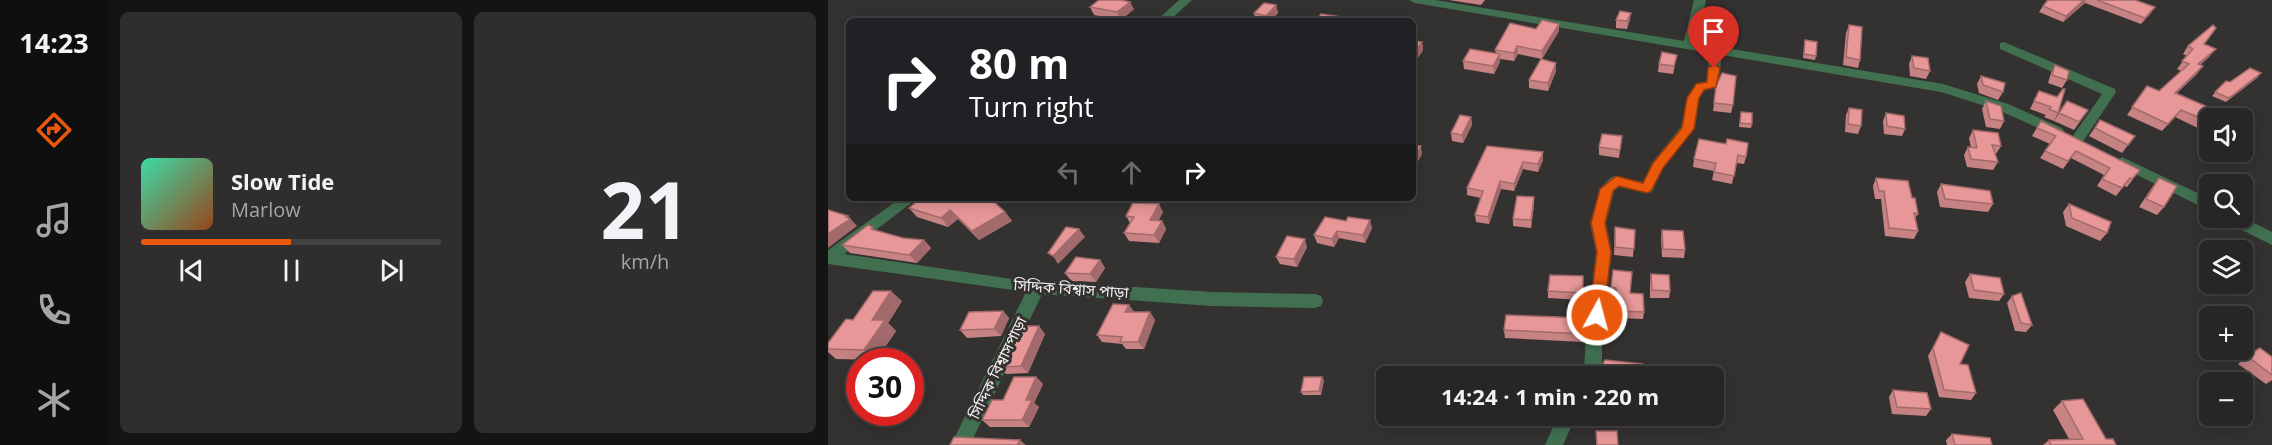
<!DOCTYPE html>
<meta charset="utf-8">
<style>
body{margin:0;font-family:"Open Sans","Noto Sans Bengali",sans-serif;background:#2f2d2d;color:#f1f3f6;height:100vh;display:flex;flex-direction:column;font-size:22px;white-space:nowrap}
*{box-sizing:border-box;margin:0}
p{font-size:20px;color:#a4a5a7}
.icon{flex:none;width:33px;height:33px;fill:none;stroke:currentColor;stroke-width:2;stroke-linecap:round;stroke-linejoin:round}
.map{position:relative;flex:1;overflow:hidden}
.details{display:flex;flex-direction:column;gap:12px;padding:12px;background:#151414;width:720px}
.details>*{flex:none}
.banner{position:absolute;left:18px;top:18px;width:570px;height:183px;border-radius:9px;box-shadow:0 3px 15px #0003,0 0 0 2px #434242;background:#202124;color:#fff;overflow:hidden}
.buttons{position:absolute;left:1371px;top:108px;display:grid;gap:12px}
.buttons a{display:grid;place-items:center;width:54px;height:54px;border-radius:9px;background:#272525;box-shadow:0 3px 15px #0003,0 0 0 2px #434242;font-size:30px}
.speed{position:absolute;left:18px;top:348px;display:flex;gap:12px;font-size:30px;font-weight:700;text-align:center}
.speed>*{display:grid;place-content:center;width:78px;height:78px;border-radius:50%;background:#272525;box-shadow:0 3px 15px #0003,0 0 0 2px #434242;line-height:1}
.speed .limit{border:9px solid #d22;background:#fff;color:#111}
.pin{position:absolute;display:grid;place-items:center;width:51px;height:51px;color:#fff;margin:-62px -26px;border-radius:50% 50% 50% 0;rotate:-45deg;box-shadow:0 0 6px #0007}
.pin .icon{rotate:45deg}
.me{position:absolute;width:66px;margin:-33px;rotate:7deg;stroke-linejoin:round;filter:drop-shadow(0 0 4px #0008)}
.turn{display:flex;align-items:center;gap:21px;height:126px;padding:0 24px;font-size:27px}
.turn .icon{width:78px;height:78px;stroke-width:2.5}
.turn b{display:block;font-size:42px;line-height:51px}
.lanes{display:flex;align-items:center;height:57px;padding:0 24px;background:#0003;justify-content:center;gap:30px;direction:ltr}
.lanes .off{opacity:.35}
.details .card{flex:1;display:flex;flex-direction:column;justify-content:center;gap:9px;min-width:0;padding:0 21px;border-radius:9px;background:#2f2d2d}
.details .dial{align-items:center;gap:0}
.dial b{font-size:78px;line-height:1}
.song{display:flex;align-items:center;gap:18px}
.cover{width:72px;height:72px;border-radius:9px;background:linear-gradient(135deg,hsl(160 70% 55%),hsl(20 70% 35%))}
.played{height:6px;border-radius:3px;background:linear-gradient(90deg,#ea580c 50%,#434242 50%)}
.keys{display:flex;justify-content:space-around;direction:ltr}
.details .tiles{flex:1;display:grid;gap:12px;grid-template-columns:repeat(2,1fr)}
.trip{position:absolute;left:548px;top:366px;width:348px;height:60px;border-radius:9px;background:#272525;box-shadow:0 3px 15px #0003,0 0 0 2px #434242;font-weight:700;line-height:60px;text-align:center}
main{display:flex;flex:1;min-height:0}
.menu{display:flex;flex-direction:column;width:108px;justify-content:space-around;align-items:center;background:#100f0f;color:#a4a5a7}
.menu .icon{width:42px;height:42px}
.menu .active{color:#ea580c}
.menu b{font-size:27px;color:#f1f3f6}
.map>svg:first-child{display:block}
</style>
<main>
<nav class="menu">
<b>14:23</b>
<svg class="icon active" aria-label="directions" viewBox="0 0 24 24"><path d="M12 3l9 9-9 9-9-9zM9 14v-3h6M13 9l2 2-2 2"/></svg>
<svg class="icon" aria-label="music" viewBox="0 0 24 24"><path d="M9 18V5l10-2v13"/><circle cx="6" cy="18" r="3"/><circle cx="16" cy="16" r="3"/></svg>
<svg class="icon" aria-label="phone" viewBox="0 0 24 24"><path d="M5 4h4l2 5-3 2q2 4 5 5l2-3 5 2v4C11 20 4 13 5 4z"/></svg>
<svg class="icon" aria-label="climate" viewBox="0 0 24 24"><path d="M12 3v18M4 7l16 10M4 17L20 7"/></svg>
</nav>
<section class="details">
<div class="tiles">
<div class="card">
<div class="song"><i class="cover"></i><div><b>Slow Tide</b><p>Marlow</p></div></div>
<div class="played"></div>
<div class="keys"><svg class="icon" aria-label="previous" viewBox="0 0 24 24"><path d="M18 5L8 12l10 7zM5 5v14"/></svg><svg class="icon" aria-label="pause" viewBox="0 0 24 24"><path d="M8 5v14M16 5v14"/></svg><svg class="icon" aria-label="next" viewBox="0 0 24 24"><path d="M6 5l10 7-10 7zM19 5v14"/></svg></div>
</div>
<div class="card dial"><b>21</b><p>km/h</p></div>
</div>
</section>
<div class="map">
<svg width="1444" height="445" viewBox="0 0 1444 445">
<rect width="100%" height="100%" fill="#343131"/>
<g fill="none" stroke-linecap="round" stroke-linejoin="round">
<g fill="#417051" fill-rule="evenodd">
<polygon points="351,0 364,0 341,21 328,21"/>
<polygon points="581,0 607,0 856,41 866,0 878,0 868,43 1115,84 1180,104 1234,128 1236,131 1229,135 1224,134 1170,110 1113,92 894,55 890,85 888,88 876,90 871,98 867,128 835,168 824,192 819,193 791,187 786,191 778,223 784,252 774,336 774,370 770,376 752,376 756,368 758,336 768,252 762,223 772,189 783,177 788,176 815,182 824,163 853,127 859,98 868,84 878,82 882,53 587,3"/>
<polygon points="1176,42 1287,89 1288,92 1254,143 1249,145 1242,140 1274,94 1172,49 1172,43"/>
<polygon points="1294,157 1382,199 1382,211 1289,165 1287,162"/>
<polygon points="73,198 90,198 16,254 184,279 384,292 487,294 493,296 495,301 493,306 487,308 384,306 214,294 142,445 123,445 198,292 0,264 0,250"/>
<polygon points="1414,217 1444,232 1444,245 1398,222 1396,218"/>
<polygon points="730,416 748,416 735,445 717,445"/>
</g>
</g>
<g fill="#c78283">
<polygon points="621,0 657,0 653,5"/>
<polygon points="1220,0 1307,0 1323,13 1313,24 1257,3 1235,22 1211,12 1215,6"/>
<polygon points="448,5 450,13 443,21 428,21 426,13"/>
<polygon points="262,7 306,9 293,20 266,15"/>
<polygon points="788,20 802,20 799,29 788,28"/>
<polygon points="731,24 731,31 714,59 690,54 686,61 672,59 672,62 666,74 636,69 635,61 668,53 667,50 708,29"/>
<polygon points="1021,25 1032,60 1030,68 1015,65 1018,33"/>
<polygon points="977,40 988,56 987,60 975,58"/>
<polygon points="585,41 594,42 595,50 589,59 585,58"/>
<polygon points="1376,44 1382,56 1372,65 1369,74 1349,93 1387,110 1372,129 1347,117 1334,131 1299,115 1319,86 1331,91 1353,71 1349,69 1359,56 1355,54 1360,46"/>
<polygon points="849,55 845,74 830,72 831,64"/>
<polygon points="1084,56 1102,71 1098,79 1082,76 1081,64"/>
<polygon points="728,63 728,71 720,91 701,88 701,80"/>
<polygon points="1227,65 1239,80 1234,88 1220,83 1223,73"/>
<polygon points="1433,73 1430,77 1398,102 1384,96 1398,81 1402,82"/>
<polygon points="1153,76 1175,92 1170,100 1151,93 1149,84"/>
<polygon points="888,86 905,105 903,113 885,111"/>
<polygon points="1211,91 1230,113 1226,121 1216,117 1218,115 1202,109"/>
<polygon points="1158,101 1176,121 1172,129 1158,127 1154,109"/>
<polygon points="1021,108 1033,126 1030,134 1017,132 1018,115"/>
<polygon points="1260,110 1246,130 1226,121 1231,113"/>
<polygon points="913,112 924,124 923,128 911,127"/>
<polygon points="1058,113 1077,129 1074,136 1056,134 1055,121"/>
<polygon points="643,117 644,125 635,143 624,141 623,133"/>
<polygon points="1272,120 1307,136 1294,153 1261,136"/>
<polygon points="1213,121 1312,170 1299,187 1296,186 1288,196 1269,186 1276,175 1243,158 1235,169 1212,158 1222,144 1204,136"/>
<polygon points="1145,130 1173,146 1168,154 1167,154 1170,162 1165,170 1139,167 1136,155 1140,147 1143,148 1141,138"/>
<polygon points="794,136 791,158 771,155 771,147"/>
<polygon points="898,144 918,157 916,164 908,163 904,184 884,180 886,171 865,167 866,159"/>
<polygon points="659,146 715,160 710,172 695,169 686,191 673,189 661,224 648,222 647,215 653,198 639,195 639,188"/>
<polygon points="1048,178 1090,214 1087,218 1090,231 1086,239 1057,236 1053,199 1047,199 1045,186"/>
<polygon points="1331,178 1336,207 1329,215 1311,207 1325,186"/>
<polygon points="1113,184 1165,204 1160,212 1112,207 1109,192"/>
<polygon points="527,198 549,198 547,203"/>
<polygon points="1241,204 1279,233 1272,241 1238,226 1235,212"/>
<polygon points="706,205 703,228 685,226 685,219"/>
<polygon points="81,208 177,212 184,221 151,240 130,219 120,227 89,217"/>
<polygon points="335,212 330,221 334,221 338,229 331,243 301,241 296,233 302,223 298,216"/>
<polygon points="497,217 544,228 537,243 511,238 506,247 489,243 486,235"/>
<polygon points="787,227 807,230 805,257 786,255"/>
<polygon points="834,230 857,250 856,258 834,257 833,237"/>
<polygon points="49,231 75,238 96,240 103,248 89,263 22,253 14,245"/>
<polygon points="479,247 469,267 452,264 448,257"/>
<polygon points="272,260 277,268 268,282 243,281 237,273"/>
<polygon points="785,270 816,312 815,319 788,318 788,296 782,295"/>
<polygon points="823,274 842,291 841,298 822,298 822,282"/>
<polygon points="1142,274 1176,294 1171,301 1141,298 1137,282"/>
<polygon points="755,276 755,300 720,298 720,291"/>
<polygon points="1184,296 1204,325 1198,332 1187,331 1179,303"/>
<polygon points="74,301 60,323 68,331 48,360 8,359 0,352 0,343 25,320"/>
<polygon points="301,305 306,312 322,312 327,320 316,349 298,349 294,344 274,342 269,335"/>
<polygon points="175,311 181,318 173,336 139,338 132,330"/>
<polygon points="757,318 755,342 677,338 676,330"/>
<polygon points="1113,332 1148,393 1143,400 1111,397 1100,356"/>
<polygon points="217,334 200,373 178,374 171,367"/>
<polygon points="1419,356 1444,357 1444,380 1438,384 1410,364"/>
<polygon points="208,377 215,384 206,403 211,407 201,427 162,427 154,420"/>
<polygon points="496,380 493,395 475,395 473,392"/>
<polygon points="1065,390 1103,409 1098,416 1064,414 1061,397"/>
<polygon points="1234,401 1278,439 1288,445 1215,445 1221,440 1241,439 1225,410"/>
<polygon points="1124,434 1164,445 1119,445 1118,440"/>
</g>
<g fill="#a26a6a">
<polygon points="1256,0 1258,0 1257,3 1235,22 1238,16"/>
<polygon points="302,2 306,9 293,20 289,12"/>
<polygon points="448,5 450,13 443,21 439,21 438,16"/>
<polygon points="1327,7 1323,13 1313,24 1317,18"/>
<polygon points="803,13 802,20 799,29 799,21"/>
<polygon points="731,24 731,31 714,59 714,51"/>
<polygon points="594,42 595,50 589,59 588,51"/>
<polygon points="689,46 690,54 686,61 686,53"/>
<polygon points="1388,49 1382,56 1365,72 1370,64"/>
<polygon points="672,54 672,62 666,74 665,66"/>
<polygon points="728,63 728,71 720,91 720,83"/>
<polygon points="1375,66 1369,74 1341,100 1347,93"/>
<polygon points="1433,73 1430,77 1398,102 1401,98"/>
<polygon points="643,117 644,125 635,143 634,135"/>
<polygon points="588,135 590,143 586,153 585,145"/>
<polygon points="593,146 594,154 585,171 585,161"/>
<polygon points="715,152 715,160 710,172 710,164"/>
<polygon points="695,162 695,169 686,191 686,184"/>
<polygon points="672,181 673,189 661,224 660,217"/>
<polygon points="706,197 706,205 703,228 703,220"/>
<polygon points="331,204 335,212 327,228 322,220"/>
<polygon points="122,210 130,219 120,227 113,218"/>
<polygon points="177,212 184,221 151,240 144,231"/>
<polygon points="20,216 29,226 0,248 0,234"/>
<polygon points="542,220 544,228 537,243 535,235"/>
<polygon points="334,221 338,229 331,243 326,235"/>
<polygon points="251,229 257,237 230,264 225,256"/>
<polygon points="509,231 511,238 506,247 504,239"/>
<polygon points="477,239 479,247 469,267 466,259"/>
<polygon points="96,240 103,248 89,263 81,255"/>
<polygon points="272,260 277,268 268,282 262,274"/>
<polygon points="63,291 74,301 60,323 68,331 48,360 36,350 44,320"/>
<polygon points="301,305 306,312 297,312"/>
<polygon points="175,311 181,318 173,336 166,329"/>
<polygon points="322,312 327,320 316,349 310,342"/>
<polygon points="211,326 217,334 200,373 193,366"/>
<polygon points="208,377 215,384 206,403 211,407 201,427 194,420 198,400"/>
<polygon points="494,377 496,380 493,395 491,391"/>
<polygon points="192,440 198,445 189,445"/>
</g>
<g fill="#e79798" stroke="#a26a6a" stroke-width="1.5">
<polygon points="271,0 293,0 302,2 289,12 262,7"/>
<polygon points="1220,0 1256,0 1238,16 1215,6"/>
<polygon points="1269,0 1307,0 1327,7 1317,18"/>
<polygon points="436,3 448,5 438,16 426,13"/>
<polygon points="792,11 803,13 799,21 788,20"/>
<polygon points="493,14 514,17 511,21 488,21"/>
<polygon points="714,20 731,24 714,51 689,46 686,53 667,50 682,23 708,29"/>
<polygon points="1021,25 1034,27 1032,60 1018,57"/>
<polygon points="1385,25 1388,28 1376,44 1388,49 1370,64 1375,66 1347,93 1387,110 1379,121 1353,110 1340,124 1304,107 1319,86 1331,91 1361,64 1354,61 1365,49 1360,46"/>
<polygon points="977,40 989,42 988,56 976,54"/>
<polygon points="585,41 594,42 588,51 585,51"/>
<polygon points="642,49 672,54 665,66 635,61"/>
<polygon points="834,52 849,55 846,66 831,64"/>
<polygon points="1084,56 1100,58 1102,71 1086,68"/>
<polygon points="713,59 728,63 720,83 701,80"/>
<polygon points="1227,65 1241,71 1239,80 1224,75"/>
<polygon points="1422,68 1433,73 1401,98 1387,92 1398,81 1402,82"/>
<polygon points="894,73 908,76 905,105 886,103 888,86"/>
<polygon points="1153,76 1177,83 1175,92 1155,85"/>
<polygon points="1235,89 1237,89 1230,113 1221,109 1223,107 1206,101 1211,91 1229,97"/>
<polygon points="1158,101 1173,106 1176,121 1162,119"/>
<polygon points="1239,101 1260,110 1251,122 1231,113"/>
<polygon points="1021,108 1034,110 1033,126 1020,124"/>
<polygon points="913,112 924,113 924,124 912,123"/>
<polygon points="1058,113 1076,116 1077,129 1059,126"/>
<polygon points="632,115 643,117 634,135 623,133"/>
<polygon points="1272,120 1307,136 1300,145 1267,128"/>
<polygon points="1213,121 1312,170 1304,179 1302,178 1294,188 1274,179 1282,168 1248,151 1240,161 1217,151 1228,136 1209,128"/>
<polygon points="1145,130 1170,133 1173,146 1164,145 1170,162 1143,159 1140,147 1149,148"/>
<polygon points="774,134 794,136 792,150 771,147"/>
<polygon points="585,135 588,135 585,145 593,146 585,161"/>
<polygon points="871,139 898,144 899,139 920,143 918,157 910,155 906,176 886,172 888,163 866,159"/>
<polygon points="659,146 715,152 710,164 695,162 686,184 672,181 660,217 647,215 655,191 639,188"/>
<polygon points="1048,178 1080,181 1084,198 1087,198 1090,214 1086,213 1090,231 1061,228 1056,191 1051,191"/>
<polygon points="1331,178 1349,186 1336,207 1318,199"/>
<polygon points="1113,184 1162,191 1165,204 1117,199"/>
<polygon points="689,196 706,197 703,220 685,219"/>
<polygon points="93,198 162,198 177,212 144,231 122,210 113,218 81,208"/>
<polygon points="305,203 331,204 322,220 334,221 326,235 296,233 306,217 298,216"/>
<polygon points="1241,204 1283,222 1279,233 1244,218"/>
<polygon points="0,210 20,216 18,217 22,219 0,234"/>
<polygon points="497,217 518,221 520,217 542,220 535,235 509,231 504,239 486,235"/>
<polygon points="40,225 45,227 43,229 75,238 96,240 81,255 14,245"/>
<polygon points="238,227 251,229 225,256 220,253"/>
<polygon points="787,227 807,230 806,249 787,247"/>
<polygon points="834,230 855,231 857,250 835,249"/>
<polygon points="459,236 477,239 466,259 448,257"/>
<polygon points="248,257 272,260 262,274 237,273"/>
<polygon points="785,270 804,272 802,293 815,294 816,312 789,311 788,288 783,287"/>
<polygon points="823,274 841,275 842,291 824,290"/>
<polygon points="1142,274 1172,278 1176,294 1146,290"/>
<polygon points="722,275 755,276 755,293 720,291"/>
<polygon points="45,291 63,291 44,320 57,320 36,350 0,349 0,343 18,319 25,320"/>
<polygon points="1193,293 1204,325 1193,323 1184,296"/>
<polygon points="285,304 301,305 297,312 322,312 310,342 292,342 294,337 269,335"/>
<polygon points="175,311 166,329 132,330 141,312"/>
<polygon points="678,315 757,318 756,334 676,330"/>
<polygon points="191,326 211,326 193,366 171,367"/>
<polygon points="1113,332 1141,345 1132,364 1140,365 1148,393 1116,390 1105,348"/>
<polygon points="1432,348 1444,357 1444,375 1419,356"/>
<polygon points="777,360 815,364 815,376 771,376 771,371"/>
<polygon points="186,377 208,377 198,400 204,400 194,420 154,420 164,400 175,400"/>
<polygon points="476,377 494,377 491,391 473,392"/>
<polygon points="1065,390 1099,393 1103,409 1069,407"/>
<polygon points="1255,399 1278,439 1285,439 1288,445 1223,445 1221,440 1255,439 1234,401"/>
<polygon points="768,431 789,431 790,445 769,445"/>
<polygon points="1124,434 1162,438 1164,445 1127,445"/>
<polygon points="126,437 192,440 189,445 122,445"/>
</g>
<polygon fill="#ea580c" stroke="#983908" stroke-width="1.5" points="886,64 892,68 888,87 876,90 871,98 866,129 835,168 823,191 819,193 791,186 785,191 777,223 783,252 776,315 774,319 769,321 763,319 761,315 769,252 763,223 772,189 788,176 815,183 825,163 854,128 859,98 868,84 879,82 880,68"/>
<g text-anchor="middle" stroke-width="6" stroke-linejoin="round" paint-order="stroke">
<g font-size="15" fill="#f2f0ef" stroke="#343131">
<text transform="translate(243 289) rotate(4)" y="5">সিদ্দিক বিশ্বাস পাড়া</text>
<text transform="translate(170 368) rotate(-64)" y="5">সিদ্দিক বিশ্বাসপাড়া</text>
</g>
</g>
</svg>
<div class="buttons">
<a><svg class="icon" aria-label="sound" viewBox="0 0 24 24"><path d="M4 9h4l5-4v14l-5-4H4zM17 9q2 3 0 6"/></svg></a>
<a><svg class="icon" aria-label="search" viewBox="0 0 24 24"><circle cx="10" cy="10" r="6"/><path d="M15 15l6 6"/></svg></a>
<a><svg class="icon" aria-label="layers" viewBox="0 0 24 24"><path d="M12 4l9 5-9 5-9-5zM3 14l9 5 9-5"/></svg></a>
<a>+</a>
<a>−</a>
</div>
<div class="speed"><div class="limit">30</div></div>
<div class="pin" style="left:886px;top:68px;background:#d93025"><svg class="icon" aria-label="arrive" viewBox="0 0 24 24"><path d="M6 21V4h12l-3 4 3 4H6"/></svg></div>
<svg class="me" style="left:769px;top:315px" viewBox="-20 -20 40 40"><circle r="17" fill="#ea580c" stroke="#fff" stroke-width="3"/><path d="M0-11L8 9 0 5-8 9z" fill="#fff"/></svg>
<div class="trip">14:24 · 1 min · 220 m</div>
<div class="banner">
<div class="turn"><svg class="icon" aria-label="right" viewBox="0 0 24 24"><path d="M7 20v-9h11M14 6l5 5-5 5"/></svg><div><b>80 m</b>Turn right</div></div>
<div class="lanes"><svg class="icon off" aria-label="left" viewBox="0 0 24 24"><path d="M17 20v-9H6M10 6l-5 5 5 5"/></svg><svg class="icon off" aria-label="ahead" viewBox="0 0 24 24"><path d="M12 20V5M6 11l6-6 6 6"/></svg><svg class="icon" aria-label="right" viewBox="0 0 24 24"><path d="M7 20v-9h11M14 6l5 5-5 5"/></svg></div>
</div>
</div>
</main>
